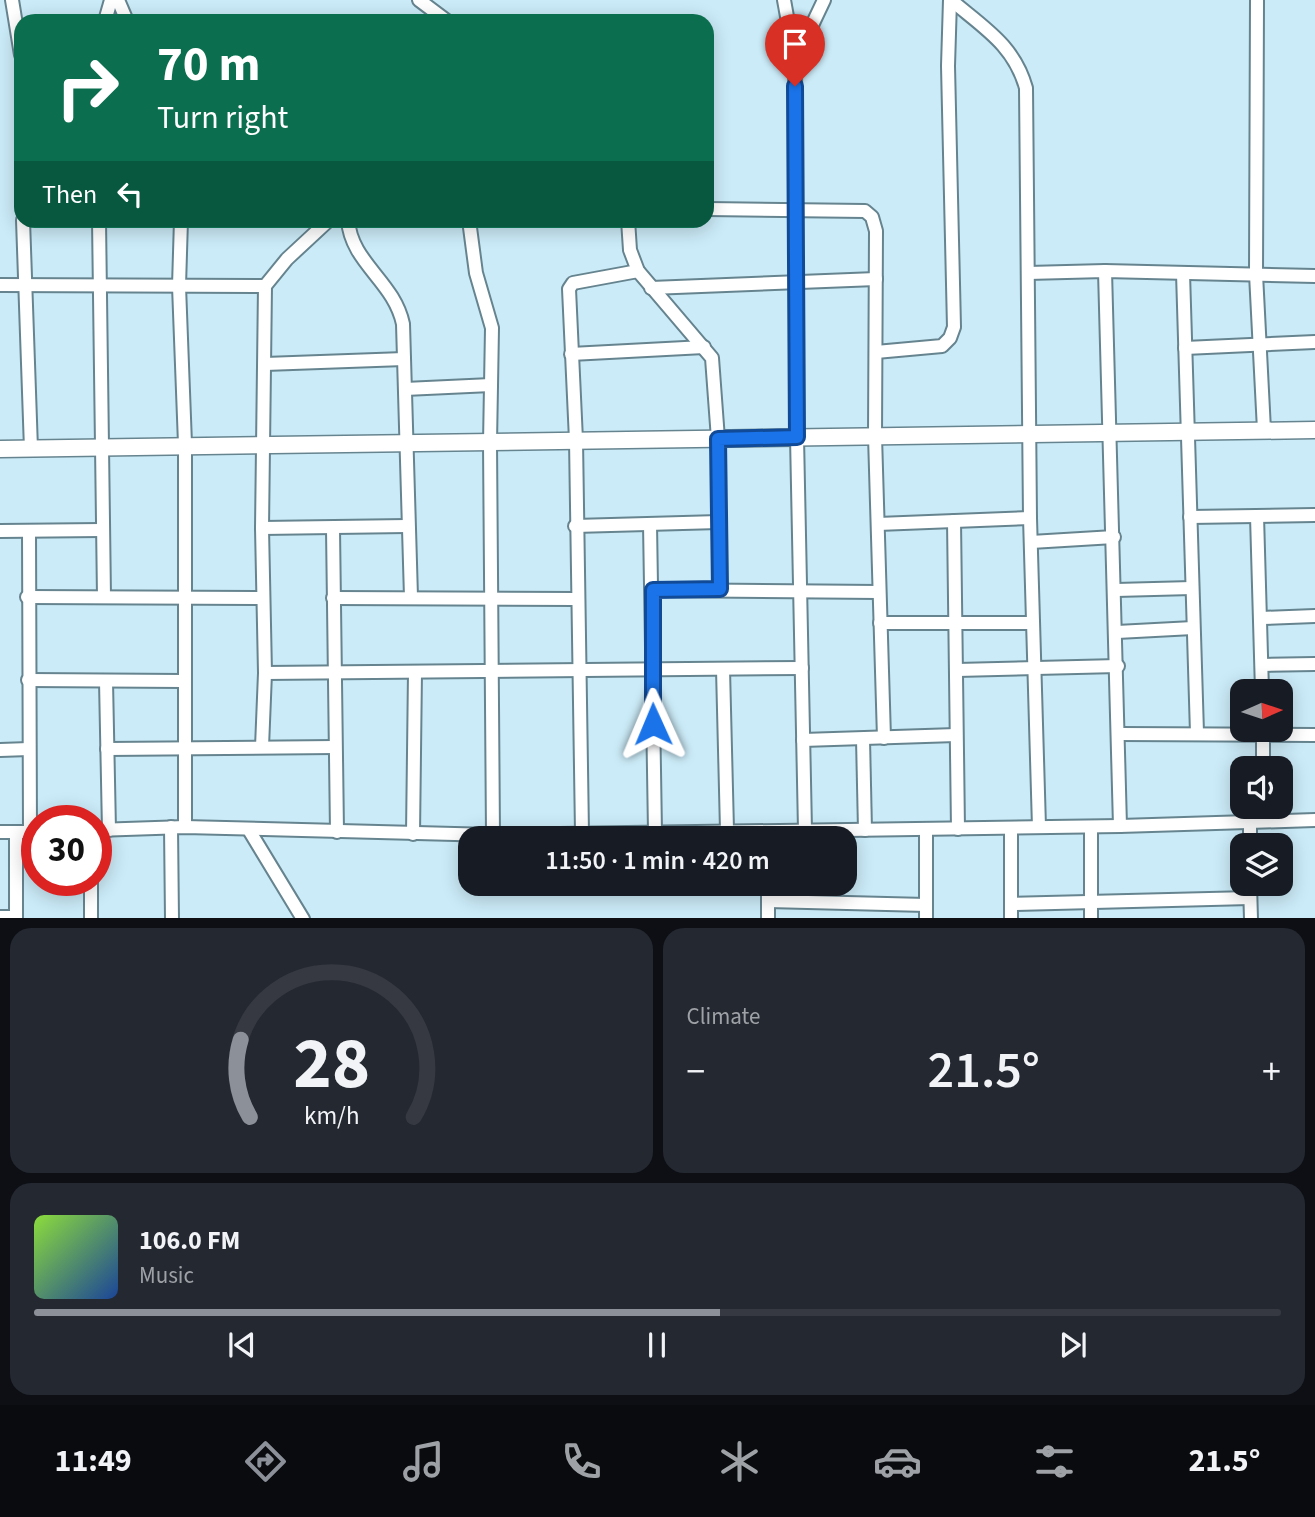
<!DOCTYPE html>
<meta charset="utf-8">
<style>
body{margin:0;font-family:"Source Sans 3",sans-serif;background:#242831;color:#f1f3f6;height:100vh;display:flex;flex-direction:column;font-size:26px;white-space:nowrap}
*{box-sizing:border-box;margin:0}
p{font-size:23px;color:#9ea1a6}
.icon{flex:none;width:38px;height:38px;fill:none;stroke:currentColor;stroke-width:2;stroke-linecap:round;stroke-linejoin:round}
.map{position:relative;height:918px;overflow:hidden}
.drawer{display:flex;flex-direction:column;gap:10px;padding:10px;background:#0d0f14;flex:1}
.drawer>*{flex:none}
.hud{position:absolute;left:14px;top:14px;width:700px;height:214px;border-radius:21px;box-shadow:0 4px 18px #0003;background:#0b6e4f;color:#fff;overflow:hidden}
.needle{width:46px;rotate:87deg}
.buttons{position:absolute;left:1230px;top:679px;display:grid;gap:14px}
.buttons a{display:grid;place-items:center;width:63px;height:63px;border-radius:14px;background:#171b24;box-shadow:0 4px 18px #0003;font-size:35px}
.speed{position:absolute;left:21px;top:805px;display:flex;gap:14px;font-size:35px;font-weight:700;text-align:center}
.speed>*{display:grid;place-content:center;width:91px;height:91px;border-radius:50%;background:#171b24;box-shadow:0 4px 18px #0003;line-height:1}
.speed .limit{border:10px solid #d22;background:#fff;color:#111}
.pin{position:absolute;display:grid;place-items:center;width:60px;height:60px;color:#fff;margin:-72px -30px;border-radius:50% 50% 50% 0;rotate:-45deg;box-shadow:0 0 7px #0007}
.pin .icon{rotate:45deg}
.me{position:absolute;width:77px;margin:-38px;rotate:359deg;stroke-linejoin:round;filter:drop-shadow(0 0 5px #0008)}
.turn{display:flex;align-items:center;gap:24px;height:147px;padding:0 28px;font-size:32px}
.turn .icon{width:91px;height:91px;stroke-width:2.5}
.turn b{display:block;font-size:49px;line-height:60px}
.then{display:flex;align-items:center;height:66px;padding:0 28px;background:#0003;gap:14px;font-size:26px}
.big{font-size:52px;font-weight:600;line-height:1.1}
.drawer .tile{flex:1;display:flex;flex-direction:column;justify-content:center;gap:10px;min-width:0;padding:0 24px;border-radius:21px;background:#242831}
.drawer .dial{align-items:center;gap:0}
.dial svg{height:182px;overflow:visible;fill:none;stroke:#363941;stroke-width:7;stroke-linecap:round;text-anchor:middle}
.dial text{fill:#f1f3f6;stroke:none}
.song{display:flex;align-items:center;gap:21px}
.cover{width:84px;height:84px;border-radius:10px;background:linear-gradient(135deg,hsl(90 70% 55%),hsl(220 70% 35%))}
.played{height:7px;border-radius:4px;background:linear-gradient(90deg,#8c9099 55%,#363941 55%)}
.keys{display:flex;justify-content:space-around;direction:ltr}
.heat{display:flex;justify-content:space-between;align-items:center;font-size:38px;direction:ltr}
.drawer .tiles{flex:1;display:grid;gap:10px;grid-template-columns:1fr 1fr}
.tile:last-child{grid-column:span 2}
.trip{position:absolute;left:458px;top:826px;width:399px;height:70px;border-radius:21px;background:#171b24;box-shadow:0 4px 18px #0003;font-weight:600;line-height:70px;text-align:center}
.menu{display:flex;height:112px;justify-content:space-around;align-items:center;background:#090b0e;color:#9ea1a6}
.menu .icon{width:49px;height:49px}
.menu .active{color:#8c9099}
.menu b{font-size:32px;color:#f1f3f6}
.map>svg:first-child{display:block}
</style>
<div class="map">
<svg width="1315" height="919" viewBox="0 0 1315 919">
<rect width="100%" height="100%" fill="#cbebf8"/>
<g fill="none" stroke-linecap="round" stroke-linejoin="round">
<g stroke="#66848f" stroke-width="16">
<g id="minor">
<polyline points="12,0 21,55"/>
<polyline points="118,0 127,21"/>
<polyline points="419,0 447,21"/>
<polyline points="784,0 795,61"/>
<path d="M951 0C984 28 1014 45 1026 88L1030 518 1039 827"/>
<polyline points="1257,0 1256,274 1264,430"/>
<polyline points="105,21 111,0"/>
<polyline points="707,209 865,211 872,217 876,231 875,436 884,738"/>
<polyline points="23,220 31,449"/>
<polyline points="99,220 104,597"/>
<polyline points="181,220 179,286 185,444 185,827"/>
<path d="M348 220C351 263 394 281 403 324L411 597"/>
<polyline points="469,220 476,273 492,328 490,443 493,835"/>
<polyline points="628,220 630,250 638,271 712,358 718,439 720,589"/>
<polyline points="1105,271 1120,826"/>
<polyline points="1028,273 1105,271 1315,276"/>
<polyline points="1183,273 1197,733"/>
<polyline points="0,285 265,286"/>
<polyline points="651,288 876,279"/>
<polyline points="1185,348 1315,342"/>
<polyline points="876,352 942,346 950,338 954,327 948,66 950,0"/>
<polyline points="571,354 704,347"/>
<polyline points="265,364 404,359"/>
<polyline points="405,389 491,385"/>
<polyline points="1257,516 1262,691"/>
<polyline points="1190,517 1315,515"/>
<polyline points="954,521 958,829"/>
<polyline points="650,524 655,832"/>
<polyline points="878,524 1030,518"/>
<polyline points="575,526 719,522"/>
<polyline points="262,528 407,526"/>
<polyline points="333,529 337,832"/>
<polyline points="0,531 102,530"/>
<polyline points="29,531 30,832"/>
<polyline points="1031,542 1114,537"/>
<polyline points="653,590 879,592"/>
<polyline points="1116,590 1192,588"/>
<polyline points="27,597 263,598"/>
<polyline points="333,598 577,599"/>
<polyline points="1262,618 1315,616"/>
<polyline points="880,623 1033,623"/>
<polyline points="1117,632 1193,628"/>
<polyline points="1262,665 1315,664"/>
<polyline points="723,669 727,830"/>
<polyline points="957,670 1118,666"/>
<polyline points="265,673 802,668"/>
<polyline points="28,680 183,681"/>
<polyline points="106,681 109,830"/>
<polyline points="1263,730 1263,768"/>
<polyline points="1120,734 1315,735"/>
<polyline points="863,739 865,830"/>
<polyline points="803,740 956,735"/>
<polyline points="262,747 265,673 262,528 265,286 287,259 329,220"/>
<polyline points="107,749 335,747"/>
<polyline points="0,750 29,749"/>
<polyline points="1250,822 1250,845"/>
<polyline points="171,827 172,919"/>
<polyline points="96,830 185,827 493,835 1120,826 1315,820"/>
<polyline points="249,830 303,919"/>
<polyline points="805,830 797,437 795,61 824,0"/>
<polyline points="0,832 24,832"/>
<polyline points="16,832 16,919"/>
<polyline points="582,833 576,440 569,289 573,283 638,271"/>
<polyline points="413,834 415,672"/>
<polyline points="768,884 768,919"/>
<polyline points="1250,884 1251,919"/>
<polyline points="768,901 926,905"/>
<polyline points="1011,904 1250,898"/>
<polyline points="0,917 16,917"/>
<polyline points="91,919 91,880"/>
<polyline points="926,919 926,829"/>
<polyline points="1011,919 1011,828"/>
<polyline points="1091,919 1091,827"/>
</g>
</g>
<g stroke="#66848f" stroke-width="19">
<polyline id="tertiary" points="0,449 1315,430"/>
</g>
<use href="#minor" stroke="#fff" stroke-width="12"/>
<use href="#tertiary" stroke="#fff" stroke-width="16"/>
</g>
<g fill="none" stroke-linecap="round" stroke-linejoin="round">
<g stroke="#114b97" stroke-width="18">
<polyline id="route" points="653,724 653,590 720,589 718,439 797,437 795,86"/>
</g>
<use href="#route" stroke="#1a73e8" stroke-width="12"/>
</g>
</svg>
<div class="buttons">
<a><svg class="needle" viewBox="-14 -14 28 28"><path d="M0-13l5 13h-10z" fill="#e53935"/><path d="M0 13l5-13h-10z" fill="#9ea1a6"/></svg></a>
<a><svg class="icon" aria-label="sound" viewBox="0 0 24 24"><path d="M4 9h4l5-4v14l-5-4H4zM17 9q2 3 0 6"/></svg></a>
<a><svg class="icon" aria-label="layers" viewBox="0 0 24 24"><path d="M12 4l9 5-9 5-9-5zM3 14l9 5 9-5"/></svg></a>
</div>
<div class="speed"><div class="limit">30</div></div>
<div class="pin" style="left:795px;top:86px;background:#d93025"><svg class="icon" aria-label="arrive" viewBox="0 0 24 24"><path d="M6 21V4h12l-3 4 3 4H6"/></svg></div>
<svg class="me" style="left:653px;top:724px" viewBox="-20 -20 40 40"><path d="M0-17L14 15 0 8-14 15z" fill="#1a73e8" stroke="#fff" stroke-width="4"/></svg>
<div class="trip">11:50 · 1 min · 420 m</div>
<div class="hud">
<div class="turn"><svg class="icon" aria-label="right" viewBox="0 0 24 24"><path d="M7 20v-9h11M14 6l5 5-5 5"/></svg><div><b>70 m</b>Turn right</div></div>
<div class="then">Then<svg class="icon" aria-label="left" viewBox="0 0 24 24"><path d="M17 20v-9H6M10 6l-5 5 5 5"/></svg></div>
</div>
</div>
<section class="drawer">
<div class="tiles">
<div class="tile dial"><svg viewBox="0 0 100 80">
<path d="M14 69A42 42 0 1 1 86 69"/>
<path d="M14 69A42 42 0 0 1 10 35" stroke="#8c9099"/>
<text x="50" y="56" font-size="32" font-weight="700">28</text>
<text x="50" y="72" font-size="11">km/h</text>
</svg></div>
<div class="tile"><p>Climate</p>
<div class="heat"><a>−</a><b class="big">21.5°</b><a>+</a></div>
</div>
<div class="tile">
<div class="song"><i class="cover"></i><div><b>106.0 FM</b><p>Music</p></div></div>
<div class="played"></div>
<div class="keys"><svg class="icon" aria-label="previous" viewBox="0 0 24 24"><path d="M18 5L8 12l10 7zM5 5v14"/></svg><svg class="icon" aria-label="pause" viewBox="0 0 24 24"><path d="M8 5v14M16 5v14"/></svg><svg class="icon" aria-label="next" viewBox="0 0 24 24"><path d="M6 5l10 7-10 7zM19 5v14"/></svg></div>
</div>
</div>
</section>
<nav class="menu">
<b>11:49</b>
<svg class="icon active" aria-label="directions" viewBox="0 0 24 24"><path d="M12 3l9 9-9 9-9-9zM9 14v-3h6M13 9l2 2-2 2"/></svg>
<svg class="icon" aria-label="music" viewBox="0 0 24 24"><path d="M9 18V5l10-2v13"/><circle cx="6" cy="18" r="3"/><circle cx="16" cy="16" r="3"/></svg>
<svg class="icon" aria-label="phone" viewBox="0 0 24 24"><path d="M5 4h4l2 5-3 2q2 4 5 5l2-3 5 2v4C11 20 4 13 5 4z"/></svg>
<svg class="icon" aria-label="climate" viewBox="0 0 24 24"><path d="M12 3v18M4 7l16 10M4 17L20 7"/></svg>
<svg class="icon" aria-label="car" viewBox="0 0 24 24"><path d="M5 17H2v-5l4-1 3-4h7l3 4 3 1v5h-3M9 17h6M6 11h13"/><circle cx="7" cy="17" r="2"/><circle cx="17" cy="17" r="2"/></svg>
<svg class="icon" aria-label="filters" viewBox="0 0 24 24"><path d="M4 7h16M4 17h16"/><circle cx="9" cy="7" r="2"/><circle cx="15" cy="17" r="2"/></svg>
<b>21.5°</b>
</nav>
